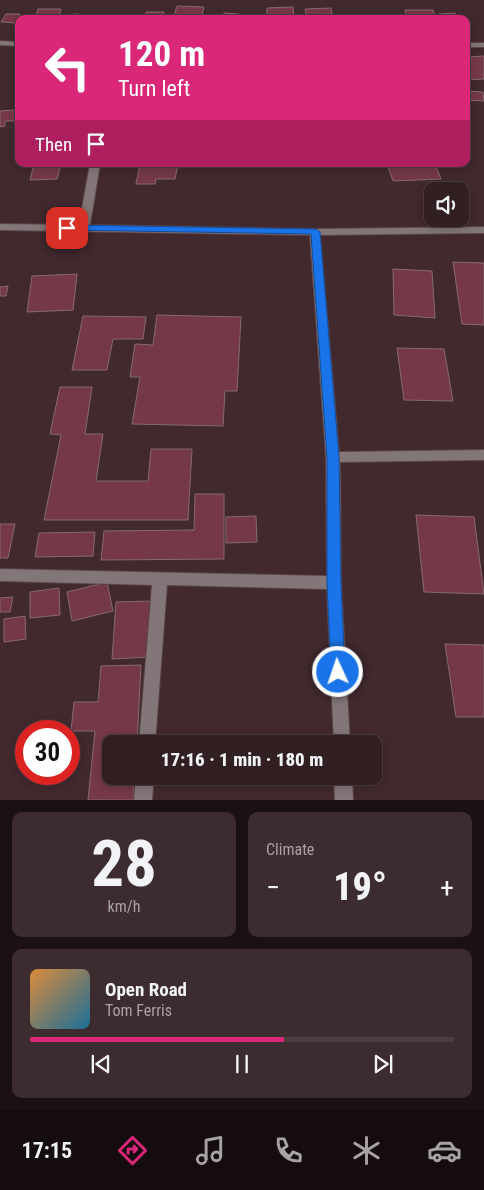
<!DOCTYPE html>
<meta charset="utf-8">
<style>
body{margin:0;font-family:"Roboto Condensed",sans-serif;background:#3d2c2f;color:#f1f3f6;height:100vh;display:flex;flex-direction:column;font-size:19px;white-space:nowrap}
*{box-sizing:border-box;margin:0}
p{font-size:16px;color:#a8a2a5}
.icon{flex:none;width:28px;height:28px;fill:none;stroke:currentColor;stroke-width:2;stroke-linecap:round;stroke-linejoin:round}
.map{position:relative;height:800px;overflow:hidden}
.sheet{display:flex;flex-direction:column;gap:12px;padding:12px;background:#1b1113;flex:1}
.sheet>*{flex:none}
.guide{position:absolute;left:15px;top:15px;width:455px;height:152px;border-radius:10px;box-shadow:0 2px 8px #0003,0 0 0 1px #4c3d40;background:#db2777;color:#fff;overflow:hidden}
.controls{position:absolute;left:424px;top:182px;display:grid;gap:10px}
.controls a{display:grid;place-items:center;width:45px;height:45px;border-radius:10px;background:#311f22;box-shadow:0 2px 8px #0003,0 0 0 1px #4c3d40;font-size:25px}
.speed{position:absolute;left:15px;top:720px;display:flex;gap:10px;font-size:25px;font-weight:700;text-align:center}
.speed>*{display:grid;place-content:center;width:65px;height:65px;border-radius:50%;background:#311f22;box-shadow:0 2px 8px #0003,0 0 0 1px #4c3d40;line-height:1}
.speed .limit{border:8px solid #d22;background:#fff;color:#111}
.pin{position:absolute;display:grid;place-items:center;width:42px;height:42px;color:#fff;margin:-21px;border-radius:10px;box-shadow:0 2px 8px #0006}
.me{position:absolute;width:55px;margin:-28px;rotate:357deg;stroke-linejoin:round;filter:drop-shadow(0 0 4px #0008)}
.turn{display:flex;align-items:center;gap:18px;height:105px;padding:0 20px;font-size:22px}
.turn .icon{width:65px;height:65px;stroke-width:2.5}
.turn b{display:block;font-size:35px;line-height:42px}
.then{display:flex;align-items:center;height:48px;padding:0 20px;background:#0003;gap:10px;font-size:19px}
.big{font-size:38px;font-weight:800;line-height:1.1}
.sheet .card{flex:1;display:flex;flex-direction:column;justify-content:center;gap:8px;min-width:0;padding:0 18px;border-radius:10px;background:#3d2c2f}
.sheet .dial{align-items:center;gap:0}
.dial b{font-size:65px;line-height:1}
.song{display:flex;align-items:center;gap:15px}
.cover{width:60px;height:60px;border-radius:8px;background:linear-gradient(135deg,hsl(30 70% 55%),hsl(200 70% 35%))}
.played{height:5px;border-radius:2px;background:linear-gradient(90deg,#db2777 60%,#4c3d40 60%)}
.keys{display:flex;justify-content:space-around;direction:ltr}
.heat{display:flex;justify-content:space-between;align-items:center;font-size:28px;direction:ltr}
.sheet .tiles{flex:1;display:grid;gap:12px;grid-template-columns:1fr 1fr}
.card:last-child{grid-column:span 2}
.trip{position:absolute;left:102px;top:735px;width:280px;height:50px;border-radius:10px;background:#311f22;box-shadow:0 2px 8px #0003,0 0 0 1px #4c3d40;font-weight:800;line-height:50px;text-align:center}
.tabs{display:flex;height:80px;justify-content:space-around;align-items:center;background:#140c0e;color:#a8a2a5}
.tabs .icon{width:35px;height:35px}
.tabs .active{color:#db2777}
.tabs b{font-size:22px;color:#f1f3f6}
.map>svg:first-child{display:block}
</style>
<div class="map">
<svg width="484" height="800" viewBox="0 0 484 800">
<rect width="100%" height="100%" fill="#41292e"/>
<g fill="#743847" stroke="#866a6f">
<polygon points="177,6 204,7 201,19 173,19"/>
<polygon points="293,7 294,19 267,19 267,8"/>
<polygon points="331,8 333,19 307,19 305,9"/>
<polygon points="38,9 61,9 58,19 35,19"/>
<polygon points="405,10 433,10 436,19 407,19"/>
<polygon points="146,12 164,12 163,19 145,19"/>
<polygon points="224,13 239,14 238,19 223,19"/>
<polygon points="455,13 459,19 442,19 439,14"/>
<polygon points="6,14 20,14 15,23 1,22"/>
<polygon points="73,14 93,15 92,19 71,19"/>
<polygon points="376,16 397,16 398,19 377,19"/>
<polygon points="484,56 484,79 466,80 466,57"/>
<polygon points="466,91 483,92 484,101 466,100"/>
<polygon points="15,110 15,121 5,121 5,126 0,127 0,111"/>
<polygon points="34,164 61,164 57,179 30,180"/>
<polygon points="140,164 178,164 175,179 156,179 155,184 136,184"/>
<polygon points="387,164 435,164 441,179 393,181"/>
<polygon points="453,262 484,263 484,325 462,324"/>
<polygon points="393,269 432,271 435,318 394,315"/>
<polygon points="77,274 73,310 27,312 32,276"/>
<polygon points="8,286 6,296 0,296 0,287"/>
<polygon points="157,315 241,317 237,391 225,391 223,426 132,424 140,377 130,377 135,344 153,345"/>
<polygon points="83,316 146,317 143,339 113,339 107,370 72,370"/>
<polygon points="397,348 444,349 453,401 404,400"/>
<polygon points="60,387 92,387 85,434 103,434 96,481 148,481 151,449 192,449 188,520 44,520 61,435 50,434"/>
<polygon points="195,494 224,494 224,559 101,560 104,531 194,530"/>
<polygon points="416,515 474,517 484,594 424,592"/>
<polygon points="256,516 257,542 226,543 226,517"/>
<polygon points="0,524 15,524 8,558 0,558"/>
<polygon points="95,532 93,556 35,557 39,533"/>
<polygon points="107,582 113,611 72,621 67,592"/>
<polygon points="59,588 60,615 30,618 30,592"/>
<polygon points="13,597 10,612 0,612 0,598"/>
<polygon points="152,601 149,657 112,659 116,602"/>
<polygon points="25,616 26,639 4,642 4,619"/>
<polygon points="445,644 484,645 484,717 456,717"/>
<polygon points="141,665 137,744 111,744 111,776 135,776 133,800 88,800 95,731 71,731 74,702 98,702 101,666"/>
</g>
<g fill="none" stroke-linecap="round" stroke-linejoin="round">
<g stroke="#5b4549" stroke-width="2">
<g id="minor">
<polygon points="0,41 19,42 19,46 0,45"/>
<rect x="466" y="43" width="18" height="4"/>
<polygon points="90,164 100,164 90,225 315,229 484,227 484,233 320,235 339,452 484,450 484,460 340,462 341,583 350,744 334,744 327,589 167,585 155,744 139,744 152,585 0,581 0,569 327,576 326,457 310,235 0,230 0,224 79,225"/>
<polygon points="136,776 154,776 152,800 134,800"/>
<polygon points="334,776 352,776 353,800 335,800"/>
</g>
</g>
<use href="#minor" fill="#837678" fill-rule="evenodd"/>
</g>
<polygon fill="#1a73e8" stroke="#114b97" points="67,225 316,229 320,232 339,457 341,583 345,672 343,677 338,679 333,677 331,672 327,583 327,457 311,234 64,230 64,226"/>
</svg>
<div class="controls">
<a><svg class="icon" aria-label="sound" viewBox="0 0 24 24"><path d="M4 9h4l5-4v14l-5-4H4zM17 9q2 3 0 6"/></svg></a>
</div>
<div class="speed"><div class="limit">30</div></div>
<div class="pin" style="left:67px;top:228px;background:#d93025"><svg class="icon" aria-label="arrive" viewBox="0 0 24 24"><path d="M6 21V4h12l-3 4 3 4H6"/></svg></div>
<svg class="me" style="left:338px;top:672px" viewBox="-20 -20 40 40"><circle r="17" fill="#1a73e8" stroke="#fff" stroke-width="3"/><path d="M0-11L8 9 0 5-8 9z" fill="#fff"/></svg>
<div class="trip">17:16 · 1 min · 180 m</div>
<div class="guide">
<div class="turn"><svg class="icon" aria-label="left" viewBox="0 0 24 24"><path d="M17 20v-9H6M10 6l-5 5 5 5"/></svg><div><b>120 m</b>Turn left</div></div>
<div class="then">Then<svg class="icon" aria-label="arrive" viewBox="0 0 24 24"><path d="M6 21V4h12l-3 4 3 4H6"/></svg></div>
</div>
</div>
<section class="sheet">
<div class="tiles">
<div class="card dial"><b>28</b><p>km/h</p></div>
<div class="card"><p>Climate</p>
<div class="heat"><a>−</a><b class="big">19°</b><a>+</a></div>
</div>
<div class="card">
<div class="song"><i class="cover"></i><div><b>Open Road</b><p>Tom Ferris</p></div></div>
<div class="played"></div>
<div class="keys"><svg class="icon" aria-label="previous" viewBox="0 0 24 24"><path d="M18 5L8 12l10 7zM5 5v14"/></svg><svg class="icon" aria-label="pause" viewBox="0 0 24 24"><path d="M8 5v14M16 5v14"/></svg><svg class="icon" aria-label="next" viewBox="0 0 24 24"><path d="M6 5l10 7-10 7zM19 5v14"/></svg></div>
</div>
</div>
</section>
<nav class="tabs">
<b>17:15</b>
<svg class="icon active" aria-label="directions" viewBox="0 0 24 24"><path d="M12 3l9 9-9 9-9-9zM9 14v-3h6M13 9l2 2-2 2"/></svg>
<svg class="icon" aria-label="music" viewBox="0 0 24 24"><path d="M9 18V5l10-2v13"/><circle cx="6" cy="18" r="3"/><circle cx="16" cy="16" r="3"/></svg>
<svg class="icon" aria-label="phone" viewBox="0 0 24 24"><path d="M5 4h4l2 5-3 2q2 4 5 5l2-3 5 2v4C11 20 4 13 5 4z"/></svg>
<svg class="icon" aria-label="climate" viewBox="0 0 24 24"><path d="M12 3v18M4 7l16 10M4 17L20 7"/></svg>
<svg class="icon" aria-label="car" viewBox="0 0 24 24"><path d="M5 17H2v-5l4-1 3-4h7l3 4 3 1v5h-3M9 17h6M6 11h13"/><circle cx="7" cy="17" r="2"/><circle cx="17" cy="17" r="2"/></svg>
</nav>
